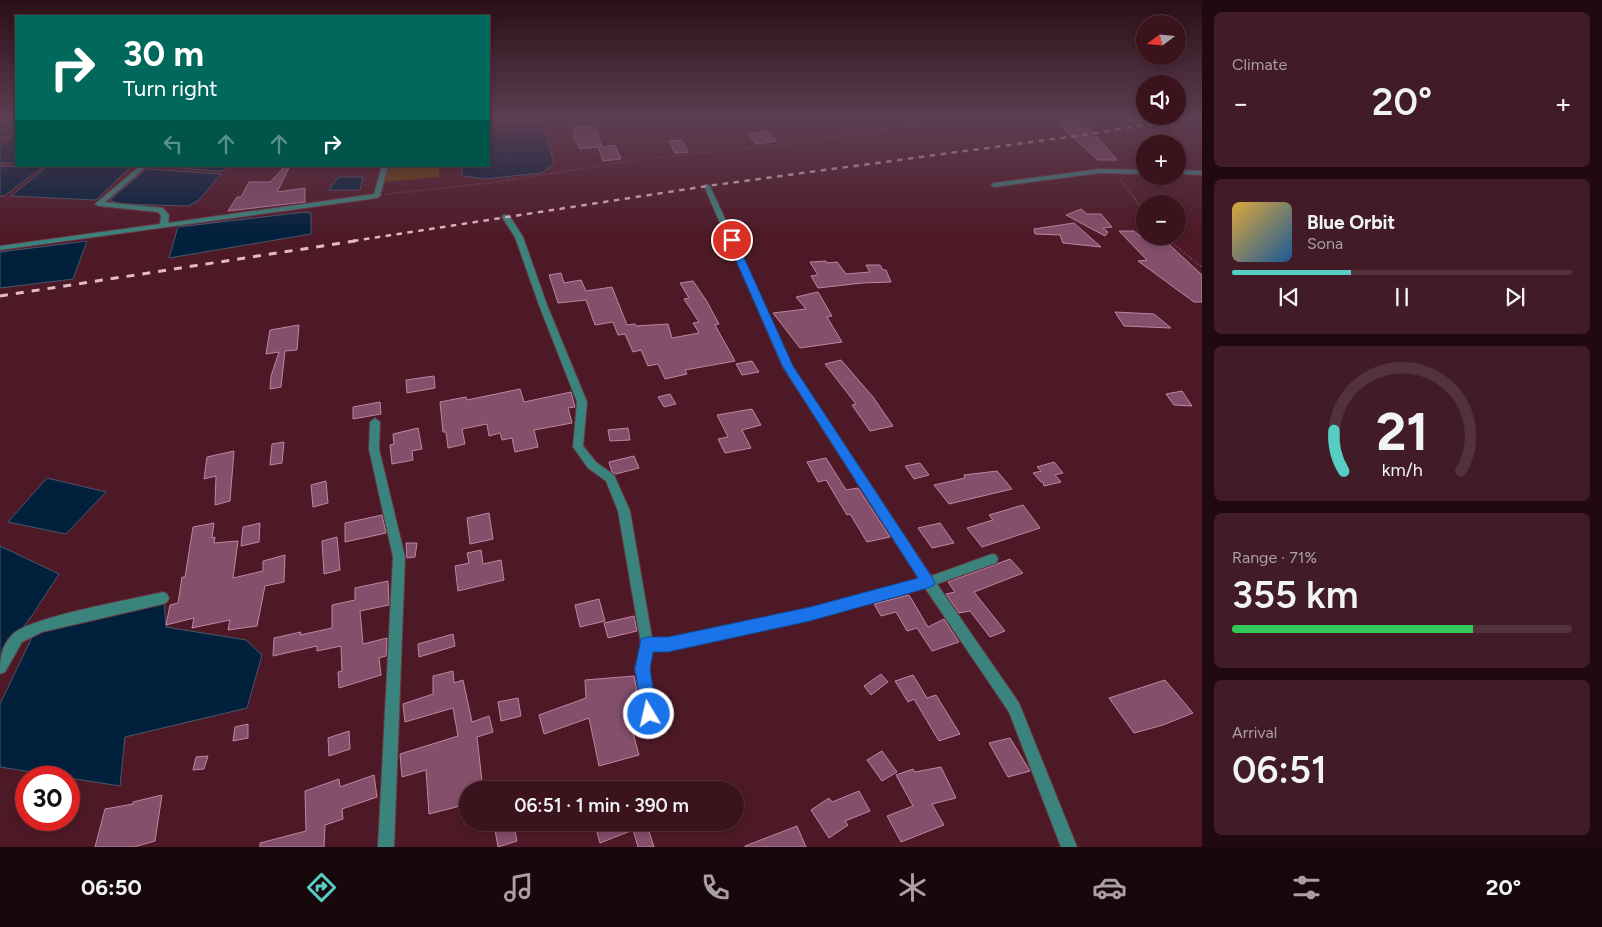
<!DOCTYPE html>
<meta charset="utf-8">
<style>
body{margin:0;font-family:Figtree,sans-serif;background:#411c26;color:#f1f3f6;height:100vh;display:flex;flex-direction:column;font-size:19px;white-space:nowrap}
*{box-sizing:border-box;margin:0}
p{font-size:16px;color:#ab9ea4}
.icon{flex:none;width:28px;height:28px;fill:none;stroke:currentColor;stroke-width:2;stroke-linecap:round;stroke-linejoin:round}
.map{position:relative;flex:1;overflow:hidden}
.details{display:flex;flex-direction:column;gap:12px;padding:12px;background:#200a10;width:400px}
.details>*{flex:none}
.banner{position:absolute;left:15px;top:15px;width:475px;height:152px;border-radius:0px;box-shadow:0 2px 8px #0003,0 0 0 1px #54323b;background:#00695c;color:#fff;overflow:hidden}
.needle{width:32px;rotate:254deg}
.fabs{position:absolute;left:1136px;top:15px;display:grid;gap:10px}
.fabs a{display:grid;place-items:center;width:50px;height:50px;border-radius:50%;background:#3a131d;box-shadow:0 2px 8px #0003,0 0 0 1px #54323b;font-size:25px}
.speed{position:absolute;left:15px;top:766px;display:flex;gap:10px;font-size:25px;font-weight:700;text-align:center}
.speed>*{display:grid;place-content:center;width:65px;height:65px;border-radius:50%;background:#3a131d;box-shadow:0 2px 8px #0003,0 0 0 1px #54323b;line-height:1}
.speed .limit{border:8px solid #d22;background:#fff;color:#111}
.pin{position:absolute;display:grid;place-items:center;width:42px;height:42px;color:#fff;margin:-21px;border:2px solid #fff;border-radius:50%;box-shadow:0 1px 5px #0007}
.me{position:absolute;width:55px;margin:-28px;rotate:351deg;stroke-linejoin:round;filter:drop-shadow(0 0 4px #0008)}
.turn{display:flex;align-items:center;gap:18px;height:105px;padding:0 25px;font-size:22px}
.turn .icon{width:65px;height:65px;stroke-width:2.5}
.turn b{display:block;font-size:35px;line-height:42px}
.lanes{display:flex;align-items:center;height:48px;padding:0 25px;background:#0003;justify-content:center;gap:25px;direction:ltr}
.lanes .off{opacity:.35}
.big{font-size:38px;font-weight:600;line-height:1.1}
.details .tile{flex:1;display:flex;flex-direction:column;justify-content:center;gap:8px;min-width:0;padding:0 18px;border-radius:8px;background:#411c26}
.details .dial{align-items:center;gap:0}
.dial svg{height:130px;overflow:visible;fill:none;stroke:#54323b;stroke-width:7;stroke-linecap:round;text-anchor:middle}
.dial text{fill:#f1f3f6;stroke:none}
.song{display:flex;align-items:center;gap:15px}
.cover{width:60px;height:60px;border-radius:8px;background:linear-gradient(135deg,hsl(40 70% 55%),hsl(210 70% 35%))}
.played{height:5px;border-radius:2px;background:linear-gradient(90deg,#56cec4 35%,#54323b 35%)}
.keys{display:flex;justify-content:space-around;direction:ltr}
.heat{display:flex;justify-content:space-between;align-items:center;font-size:28px;direction:ltr}
.charge{height:8px;border-radius:4px;background:linear-gradient(90deg,#34c759 71%,#54323b 0)}
.trip{position:absolute;left:459px;top:781px;width:285px;height:50px;border-radius:25px;background:#3a131d;box-shadow:0 2px 8px #0003,0 0 0 1px #54323b;font-weight:600;line-height:50px;text-align:center}
.menu{display:flex;height:80px;justify-content:space-around;align-items:center;background:#17080c;color:#ab9ea4}
.menu .icon{width:35px;height:35px}
.menu .selected{color:#56cec4}
.menu b{font-size:22px;color:#f1f3f6}
main{display:flex;flex:1;min-height:0}
.map>svg:first-child{display:block}
</style>
<main>
<div class="map">
<svg width="1202" height="847" viewBox="0 0 1202 847">
<rect width="100%" height="100%" fill="#4e1927"/>
<polygon fill="#673f07" points="388,166 439,166 439,177 384,182"/>
<g fill="#00203c" stroke="#4a566b">
<polygon points="0,118 16,118 16,132 8,137 0,137"/>
<polygon points="489,118 542,118 554,164 541,173 485,179 462,176 462,166 489,166"/>
<polygon points="12,138 16,138 16,163 0,163 0,146"/>
<polygon points="0,166 43,167 4,196 0,196"/>
<polygon points="48,166 132,166 96,200 11,196"/>
<polygon points="152,166 228,166 223,171 218,171"/>
<polygon points="146,169 221,174 199,200 188,206 119,204 110,200"/>
<polygon points="338,177 363,177 360,190 329,190"/>
<polygon points="305,212 311,213 311,234 169,258 178,227"/>
<polygon points="87,241 73,279 0,288 0,252"/>
<polygon points="47,478 106,492 66,534 8,522"/>
<polygon points="0,546 59,574 33,614 0,658"/>
<polygon points="164,601 166,627 246,640 262,655 247,708 125,737 120,786 0,767 0,704 37,627"/>
</g>
<g fill="#844f6b" stroke="#bf85a2">
<polygon points="1056,122 1085,123 1117,160 1098,160"/>
<polygon points="595,126 602,147 615,145 621,159 603,161 598,147 580,149 574,137 574,127"/>
<polygon points="767,131 777,141 756,144 747,134"/>
<polygon points="682,140 688,152 675,153 669,141"/>
<polygon points="285,166 290,166 277,192 305,188 305,202 228,211 237,197 241,197 249,182 270,182"/>
<polygon points="1081,209 1087,214 1101,214 1112,227 1103,228 1108,232 1105,236 1066,215"/>
<polygon points="1074,223 1101,247 1063,243 1060,235 1035,234 1034,229"/>
<polygon points="1119,231 1134,231 1140,236 1160,236 1202,275 1202,302 1194,302 1138,261 1147,260"/>
<polygon points="826,261 827,263 837,262 846,274 870,272 866,265 880,265 883,270 886,270 891,282 862,283 818,288 811,276 818,275 810,262"/>
<polygon points="561,273 564,283 581,280 586,291 612,287 627,325 635,324 636,326 668,324 672,338 699,333 693,323 699,322 684,299 689,298 680,283 693,281 706,300 719,324 715,325 735,361 685,370 687,374 665,379 658,364 648,366 641,350 633,352 625,334 618,335 613,322 595,325 586,300 558,303 549,275"/>
<polygon points="818,292 832,316 827,317 842,342 800,348 773,313 806,309 796,297"/>
<polygon points="1115,312 1154,314 1171,328 1124,326"/>
<polygon points="299,325 297,350 285,351 281,387 270,389 271,376 279,352 266,354 270,330"/>
<polygon points="841,360 873,397 893,426 870,431 852,405 856,404 825,364"/>
<polygon points="752,361 759,372 742,375 736,364"/>
<polygon points="434,376 435,388 407,393 406,380"/>
<polygon points="520,389 524,402 571,392 575,407 568,408 572,423 534,430 538,447 515,452 512,438 502,440 500,433 489,436 487,424 462,429 465,444 448,448 446,432 443,432 440,402 466,397 467,400"/>
<polygon points="1182,391 1192,406 1174,405 1166,394"/>
<polygon points="670,394 676,404 664,407 658,397"/>
<polygon points="380,402 381,414 353,419 353,407"/>
<polygon points="752,409 761,425 742,430 751,448 725,453 718,439 728,437 717,415"/>
<polygon points="418,428 422,449 412,451 413,460 392,464 390,445 394,444 393,434"/>
<polygon points="628,428 630,440 610,441 608,430"/>
<polygon points="284,442 282,463 270,465 272,444"/>
<polygon points="234,451 230,501 215,505 216,476 204,479 207,457"/>
<polygon points="634,456 639,468 616,474 612,472 609,462"/>
<polygon points="826,458 846,490 858,488 890,537 867,542 850,514 847,515 826,480 818,482 807,462"/>
<polygon points="1054,462 1063,473 1055,475 1061,482 1044,486 1043,482 1041,482 1033,473 1041,471 1037,467"/>
<polygon points="920,463 929,475 914,479 905,466"/>
<polygon points="997,471 1012,489 949,504 934,485 965,478 964,475"/>
<polygon points="326,481 328,503 313,507 311,485"/>
<polygon points="1023,505 1040,528 982,547 967,528 993,520 989,515"/>
<polygon points="489,513 493,539 470,544 467,518"/>
<polygon points="382,515 386,533 345,542 345,523"/>
<polygon points="214,523 212,538 215,537 214,543 238,541 233,578 263,571 263,561 285,555 284,582 265,586 257,626 228,630 230,620 192,628 194,618 166,625 170,605 178,603 182,577 185,577 193,527"/>
<polygon points="260,523 259,542 241,546 243,527"/>
<polygon points="940,523 954,543 932,548 918,528"/>
<polygon points="337,537 340,570 324,574 322,541"/>
<polygon points="406,543 417,543 415,557 407,558"/>
<polygon points="481,550 483,564 501,560 504,580 458,591 455,566 469,563 467,553"/>
<polygon points="1010,559 1023,573 974,592 1005,631 990,637 970,611 959,613 946,594 955,592 948,582"/>
<polygon points="388,581 389,605 360,611 363,644 387,638 386,656 379,658 381,675 339,688 338,672 342,671 341,646 317,651 317,646 273,656 274,638 301,632 300,635 332,628 332,605 355,600 355,588"/>
<polygon points="909,595 928,627 944,619 959,642 932,651 917,628 907,631 896,612 881,616 874,604"/>
<polygon points="599,599 605,621 580,627 575,605"/>
<polygon points="634,616 637,631 608,638 604,623"/>
<polygon points="453,634 455,646 419,657 418,644"/>
<polygon points="453,671 454,683 463,680 472,722 489,716 493,732 477,737 483,790 468,790 468,804 429,814 426,770 402,777 400,754 458,736 453,708 405,722 403,704 433,694 433,676"/>
<polygon points="881,674 888,682 871,695 864,686"/>
<polygon points="913,675 927,698 936,695 960,734 939,741 914,699 908,702 895,681"/>
<polygon points="634,676 639,701 625,703 639,755 599,766 589,718 544,734 539,715 586,698 585,680"/>
<polygon points="1165,680 1193,713 1163,725 1134,733 1109,698"/>
<polygon points="518,698 521,716 501,721 498,702"/>
<polygon points="248,724 248,738 233,741 235,727"/>
<polygon points="349,731 350,749 329,756 328,738"/>
<polygon points="1010,738 1030,771 1008,777 989,743"/>
<polygon points="882,751 897,772 882,781 867,760"/>
<polygon points="208,756 204,769 193,770 196,757"/>
<polygon points="941,767 956,798 932,804 944,825 901,842 887,816 913,806 896,775 913,769 915,772"/>
<polygon points="374,775 377,797 342,809 343,819 325,825 324,847 260,847 260,843 306,831 305,791 339,779 340,787"/>
<polygon points="859,791 870,811 845,821 848,825 829,838 811,810 829,798 832,802"/>
<polygon points="162,795 155,841 134,847 95,847 105,809 133,804 133,802"/>
<polygon points="499,822 513,822 517,841 498,847 494,824"/>
<polygon points="594,822 651,822 647,825 654,847 638,847 633,830 600,843"/>
<polygon points="797,826 806,847 745,847 745,846"/>
</g>
<g fill="none" stroke-linecap="round" stroke-linejoin="round">
<g stroke="#693743" stroke-width="2">
<g id="minor">
<polygon points="140,166 147,166 105,202 163,208 169,215 168,223 374,194 382,166 388,166 380,196 377,198 0,250 0,246 160,224 161,215 158,212 99,206 95,204"/>
<polygon points="1100,169 1145,170 1145,174 1100,173 994,187 991,185 994,183"/>
<polygon points="1178,170 1202,171 1202,175 1178,174"/>
<polygon points="707,184 710,186 792,366 931,576 992,554 996,555 998,559 996,563 937,584 1019,703 1077,847 1061,847 1009,712 925,588 810,620 668,650 652,650 649,669 656,714 654,719 649,721 644,719 635,669 641,644 618,511 606,481 588,468 573,447 577,402 539,305 515,237 502,217 503,215 509,215 523,237 547,305 587,402 583,446 596,462 614,475 630,511 652,638 668,638 810,608 919,579 783,367 704,186"/>
<polygon points="375,418 380,422 379,449 405,557 394,847 378,847 393,557 369,449 370,422"/>
<path d="M163 592 167 594 169 598 167 602 163 604 42 632 22 642 5 672 0 674C0 658 1 647 12 635 28 617 135 599 163 592Z"/>
</g>
</g>
<g stroke="#a37781" stroke-width="2" stroke-dasharray="0.5 2.5" stroke-linecap="butt">
<polyline points="1069,118 1107,162"/>
<polyline points="1121,180 1145,213"/>
<polyline points="387,194 489,183 643,159 780,145 954,119 983,118"/>
<polyline points="1163,236 1202,267"/>
</g>
<use href="#minor" fill="#3b847d" fill-rule="evenodd"/>
<polyline stroke="#e1bbc2" stroke-width="2.5" stroke-dasharray="5.5 5.5" stroke-linecap="butt" points="353,241 707,186 1083,135 1189,118"/>
<polyline stroke="#e1bbc2" stroke-width="3" stroke-dasharray="8 8" stroke-linecap="butt" points="0,296 361,240"/>
</g>
<linearGradient id="sky" x2="0" y2="1"><stop stop-color="#2b0e15"/><stop offset="0.5" stop-color="#5d3e52"/><stop offset="1" stop-color="#5d3e52" stop-opacity="0"/></linearGradient>
<rect width="1202" height="236" fill="url(#sky)"/>
<polygon fill="#1a73e8" stroke="#114b97" points="732,237 736,240 793,366 935,582 933,586 928,588 810,621 668,652 653,652 650,669 657,714 655,720 649,722 644,720 642,714 635,669 641,639 647,637 668,637 810,607 918,578 783,367 727,240"/>
</svg>
<div class="fabs">
<a><svg class="needle" viewBox="-14 -14 28 28"><path d="M0-13l5 13h-10z" fill="#e53935"/><path d="M0 13l5-13h-10z" fill="#ab9ea4"/></svg></a>
<a><svg class="icon" aria-label="sound" viewBox="0 0 24 24"><path d="M4 9h4l5-4v14l-5-4H4zM17 9q2 3 0 6"/></svg></a>
<a>+</a>
<a>−</a>
</div>
<div class="speed"><div class="limit">30</div></div>
<div class="pin" style="left:732px;top:240px;background:#d93025"><svg class="icon" aria-label="arrive" viewBox="0 0 24 24"><path d="M6 21V4h12l-3 4 3 4H6"/></svg></div>
<svg class="me" style="left:649px;top:714px" viewBox="-20 -20 40 40"><circle r="17" fill="#1a73e8" stroke="#fff" stroke-width="3"/><path d="M0-11L8 9 0 5-8 9z" fill="#fff"/></svg>
<div class="trip">06:51 · 1 min · 390 m</div>
<div class="banner">
<div class="turn"><svg class="icon" aria-label="right" viewBox="0 0 24 24"><path d="M7 20v-9h11M14 6l5 5-5 5"/></svg><div><b>30 m</b>Turn right</div></div>
<div class="lanes"><svg class="icon off" aria-label="left" viewBox="0 0 24 24"><path d="M17 20v-9H6M10 6l-5 5 5 5"/></svg><svg class="icon off" aria-label="ahead" viewBox="0 0 24 24"><path d="M12 20V5M6 11l6-6 6 6"/></svg><svg class="icon off" aria-label="ahead" viewBox="0 0 24 24"><path d="M12 20V5M6 11l6-6 6 6"/></svg><svg class="icon" aria-label="right" viewBox="0 0 24 24"><path d="M7 20v-9h11M14 6l5 5-5 5"/></svg></div>
</div>
</div>
<section class="details">
<div class="tile"><p>Climate</p>
<div class="heat"><a>−</a><b class="big">20°</b><a>+</a></div>
</div>
<div class="tile">
<div class="song"><i class="cover"></i><div><b>Blue Orbit</b><p>Sona</p></div></div>
<div class="played"></div>
<div class="keys"><svg class="icon" aria-label="previous" viewBox="0 0 24 24"><path d="M18 5L8 12l10 7zM5 5v14"/></svg><svg class="icon" aria-label="pause" viewBox="0 0 24 24"><path d="M8 5v14M16 5v14"/></svg><svg class="icon" aria-label="next" viewBox="0 0 24 24"><path d="M6 5l10 7-10 7zM19 5v14"/></svg></div>
</div>
<div class="tile dial"><svg viewBox="0 0 100 80">
<path d="M14 69A42 42 0 1 1 86 69"/>
<path d="M14 69A42 42 0 0 1 8 44" stroke="#56cec4"/>
<text x="50" y="56" font-size="32" font-weight="700">21</text>
<text x="50" y="72" font-size="11">km/h</text>
</svg></div>
<div class="tile"><p>Range · 71%</p><b class="big">355 km</b><div class="charge"></div></div>
<div class="tile"><p>Arrival</p><b class="big">06:51</b></div>
</section>
</main>
<nav class="menu">
<b>06:50</b>
<svg class="icon selected" aria-label="directions" viewBox="0 0 24 24"><path d="M12 3l9 9-9 9-9-9zM9 14v-3h6M13 9l2 2-2 2"/></svg>
<svg class="icon" aria-label="music" viewBox="0 0 24 24"><path d="M9 18V5l10-2v13"/><circle cx="6" cy="18" r="3"/><circle cx="16" cy="16" r="3"/></svg>
<svg class="icon" aria-label="phone" viewBox="0 0 24 24"><path d="M5 4h4l2 5-3 2q2 4 5 5l2-3 5 2v4C11 20 4 13 5 4z"/></svg>
<svg class="icon" aria-label="climate" viewBox="0 0 24 24"><path d="M12 3v18M4 7l16 10M4 17L20 7"/></svg>
<svg class="icon" aria-label="car" viewBox="0 0 24 24"><path d="M5 17H2v-5l4-1 3-4h7l3 4 3 1v5h-3M9 17h6M6 11h13"/><circle cx="7" cy="17" r="2"/><circle cx="17" cy="17" r="2"/></svg>
<svg class="icon" aria-label="filters" viewBox="0 0 24 24"><path d="M4 7h16M4 17h16"/><circle cx="9" cy="7" r="2"/><circle cx="15" cy="17" r="2"/></svg>
<b>20°</b>
</nav>
